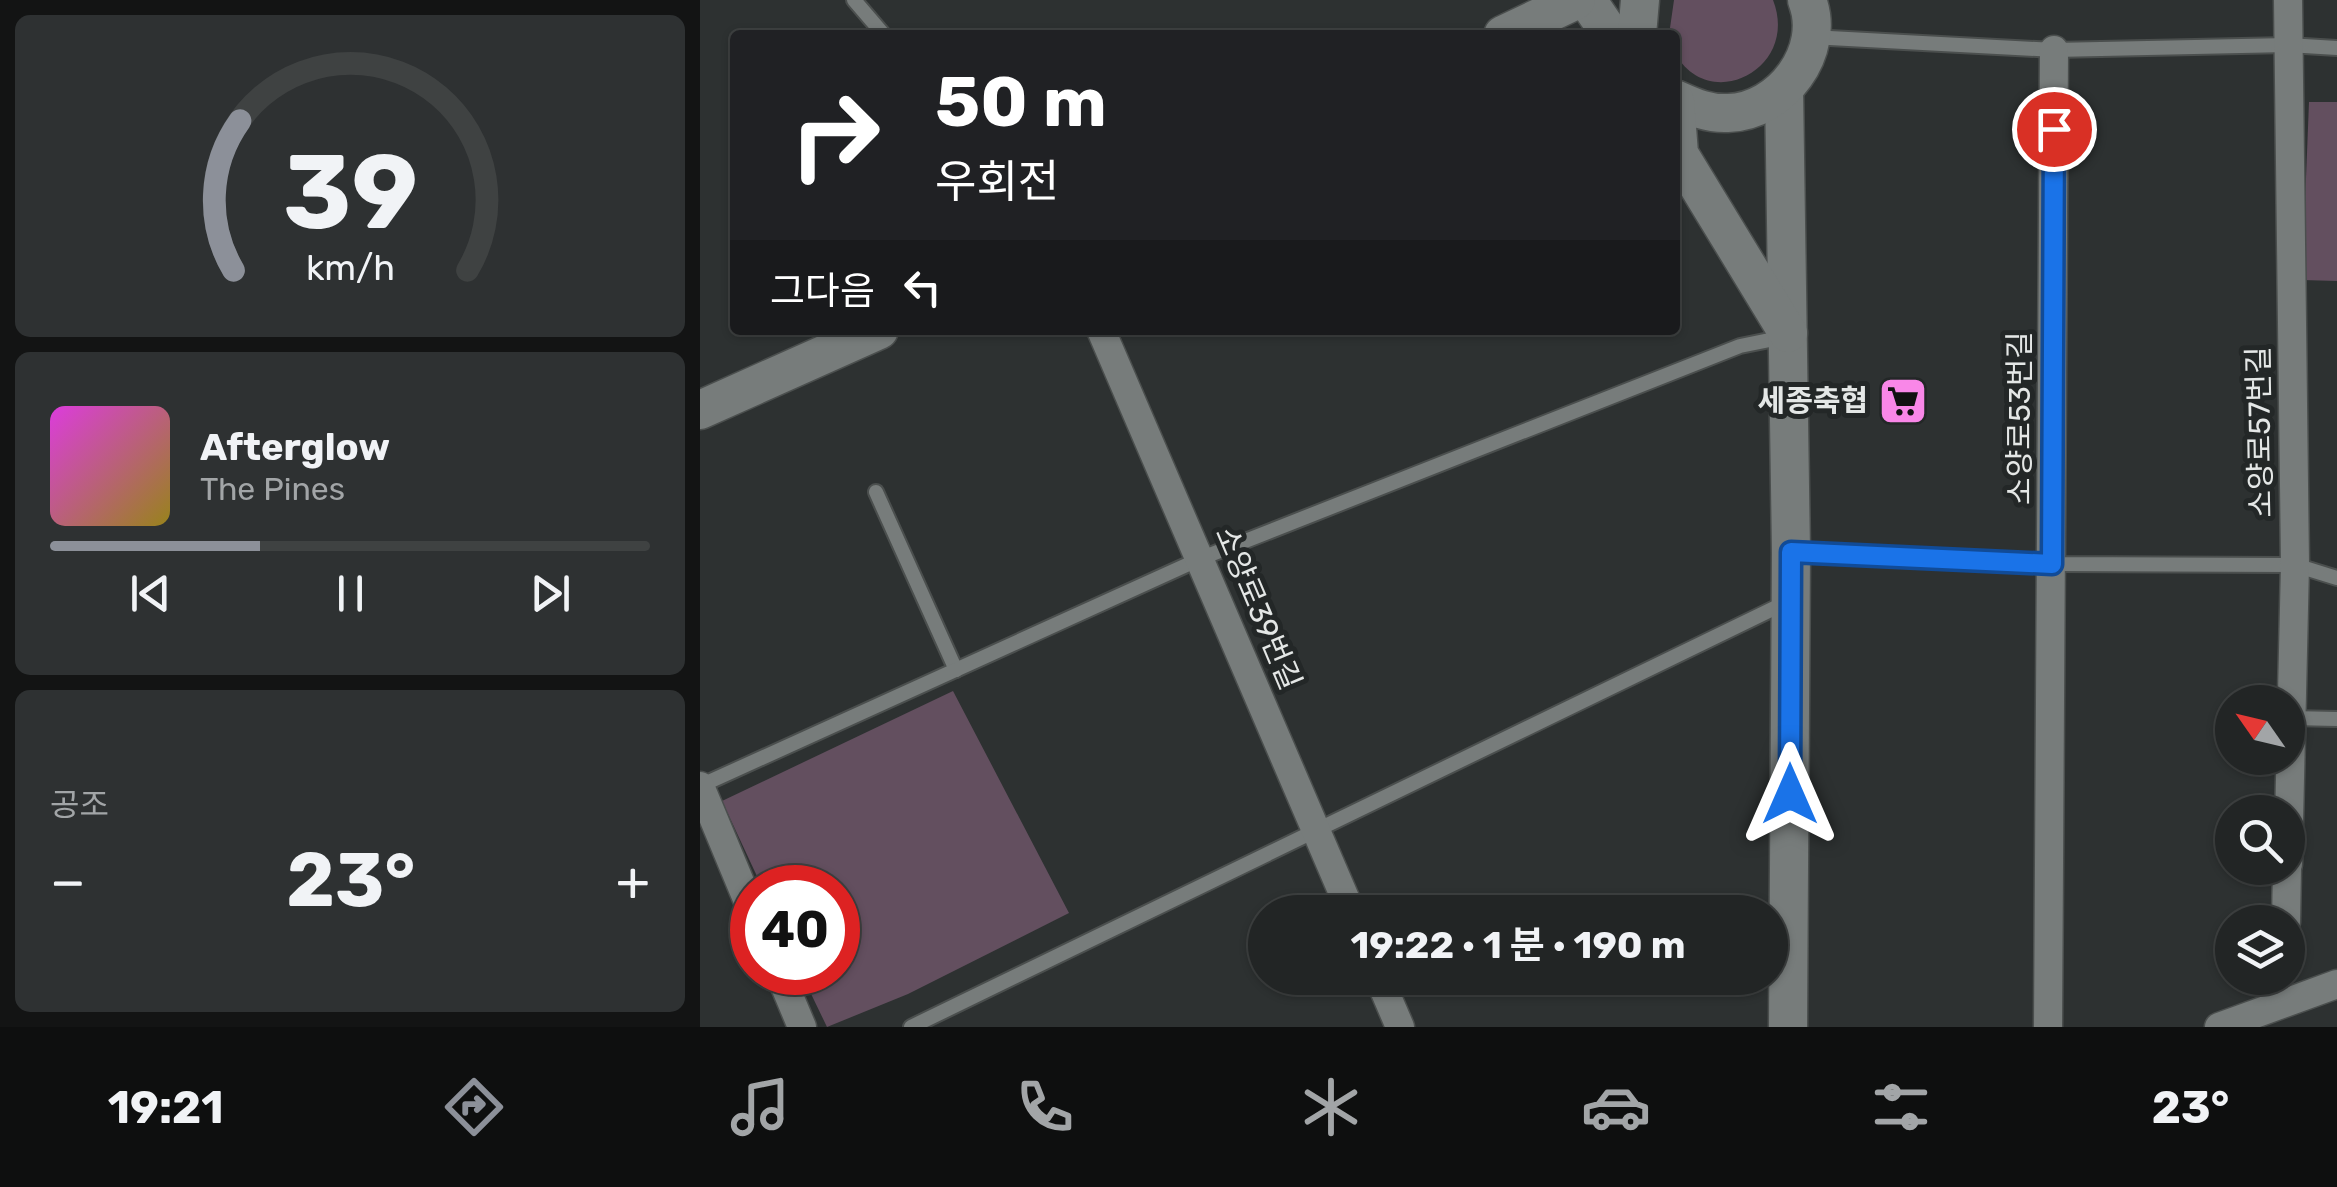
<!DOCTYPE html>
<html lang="ko">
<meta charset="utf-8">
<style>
body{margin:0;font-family:Rubik,"Noto Sans KR",sans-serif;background:#2e3132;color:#f1f3f6;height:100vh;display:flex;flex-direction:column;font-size:38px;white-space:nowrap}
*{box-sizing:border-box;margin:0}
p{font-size:32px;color:#a2a5a7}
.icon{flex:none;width:55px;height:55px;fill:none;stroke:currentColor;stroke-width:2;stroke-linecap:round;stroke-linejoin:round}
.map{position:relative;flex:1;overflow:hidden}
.side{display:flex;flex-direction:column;gap:15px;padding:15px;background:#131414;width:700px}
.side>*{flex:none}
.hud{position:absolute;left:30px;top:30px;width:950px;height:305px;border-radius:10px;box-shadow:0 2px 8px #0004,0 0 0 2px #3f4242;background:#202124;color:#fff;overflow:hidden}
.needle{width:65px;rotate:304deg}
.fabs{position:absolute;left:1515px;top:685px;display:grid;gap:20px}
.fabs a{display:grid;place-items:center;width:90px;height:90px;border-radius:50%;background:#222525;box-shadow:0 2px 8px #0004,0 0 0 2px #3f4242;font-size:50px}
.speed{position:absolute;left:30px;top:865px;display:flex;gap:20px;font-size:50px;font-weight:700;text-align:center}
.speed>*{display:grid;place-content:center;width:130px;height:130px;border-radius:50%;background:#222525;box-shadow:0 2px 8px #0004,0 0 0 2px #3f4242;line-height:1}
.speed .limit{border:15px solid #d22;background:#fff;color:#111}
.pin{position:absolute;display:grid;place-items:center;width:85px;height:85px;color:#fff;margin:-42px;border:5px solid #fff;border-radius:50%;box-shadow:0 2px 10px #0007}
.me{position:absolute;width:110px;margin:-55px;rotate:0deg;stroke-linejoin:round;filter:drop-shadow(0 0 8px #0008)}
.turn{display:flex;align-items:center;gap:35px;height:210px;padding:0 40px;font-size:45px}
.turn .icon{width:130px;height:130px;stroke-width:2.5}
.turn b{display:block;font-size:70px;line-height:85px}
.then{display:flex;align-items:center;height:95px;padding:0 40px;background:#0003;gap:20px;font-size:38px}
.big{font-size:75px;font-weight:700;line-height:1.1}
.side .tile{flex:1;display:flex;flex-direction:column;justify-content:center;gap:15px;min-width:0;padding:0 35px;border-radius:15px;background:#2e3132}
.side .dial{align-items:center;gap:0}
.dial svg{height:260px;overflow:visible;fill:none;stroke:#3f4242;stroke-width:7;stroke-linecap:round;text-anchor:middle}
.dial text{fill:#f1f3f6;stroke:none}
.song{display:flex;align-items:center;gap:30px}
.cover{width:120px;height:120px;border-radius:15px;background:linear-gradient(135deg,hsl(300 70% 55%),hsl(50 70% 35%))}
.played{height:10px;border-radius:5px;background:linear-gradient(90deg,#8c9099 35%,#3f4242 35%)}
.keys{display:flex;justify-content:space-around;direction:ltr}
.heat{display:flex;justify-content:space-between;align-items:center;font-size:55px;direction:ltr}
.trip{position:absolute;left:548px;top:895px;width:540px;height:100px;border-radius:50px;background:#222525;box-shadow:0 2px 8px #0004,0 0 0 2px #3f4242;font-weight:700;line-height:100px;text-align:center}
.tabs{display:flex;height:160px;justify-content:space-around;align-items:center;background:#0e0f0f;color:#a2a5a7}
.tabs .icon{width:70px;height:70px}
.tabs .on{color:#8c9099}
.tabs b{font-size:45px;color:#f1f3f6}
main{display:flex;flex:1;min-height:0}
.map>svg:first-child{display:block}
</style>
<main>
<section class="side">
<div class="tile dial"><svg viewBox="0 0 100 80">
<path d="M14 69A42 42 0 1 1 86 69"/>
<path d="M14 69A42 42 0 0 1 16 23" stroke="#8c9099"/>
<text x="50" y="56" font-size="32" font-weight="700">39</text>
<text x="50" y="72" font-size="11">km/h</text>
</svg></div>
<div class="tile">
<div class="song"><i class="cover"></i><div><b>Afterglow</b><p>The Pines</p></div></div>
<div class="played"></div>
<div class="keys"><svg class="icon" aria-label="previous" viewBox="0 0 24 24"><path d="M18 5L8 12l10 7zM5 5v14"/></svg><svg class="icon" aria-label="pause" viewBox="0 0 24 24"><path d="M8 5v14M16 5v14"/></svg><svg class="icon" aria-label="next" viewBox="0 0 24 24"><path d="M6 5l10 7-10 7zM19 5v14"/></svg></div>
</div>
<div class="tile"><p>공조</p>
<div class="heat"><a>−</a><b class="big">23°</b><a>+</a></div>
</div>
</section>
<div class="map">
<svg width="1637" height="1027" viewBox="0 0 1637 1027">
<rect width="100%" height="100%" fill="#2d3131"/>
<g fill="#634f5f">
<path d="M974 0H1073C1100 69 1009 115 975 53V35H969Z"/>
<polygon points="1609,102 1637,102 1637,281 1602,280"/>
<polygon points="253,691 369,913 208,994 127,1027 101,973 138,972 138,888 62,887 22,801"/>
</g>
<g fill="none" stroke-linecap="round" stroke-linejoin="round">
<g stroke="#4b4f4e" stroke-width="18">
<g id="lane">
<polyline points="154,0 184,35"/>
<polyline points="1111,37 1354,50 1588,45 1637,48"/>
<polyline points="176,492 256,670"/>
<polyline points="1095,553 1352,564 1595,565 1637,578"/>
<polyline points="1591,718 1637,719"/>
<polyline points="0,786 502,558 1040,346 1084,337"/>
<polyline points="211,1027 1087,602"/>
</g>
</g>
<g stroke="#4b4f4e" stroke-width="31">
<g id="street">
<polyline points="401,330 651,912"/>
<polyline points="0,786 52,911"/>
<polyline points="1588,864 1595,565 1588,0"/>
<polyline points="1586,922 1587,868"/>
<polyline points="79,972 102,1027"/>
<polyline points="679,978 700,1027"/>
<polyline points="1348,1027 1354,50"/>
<polyline points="1519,1027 1637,984"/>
</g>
</g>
<g stroke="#4b4f4e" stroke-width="41">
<g id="secondary">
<polyline points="887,0 911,35"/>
<polyline points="803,35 876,0"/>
<polyline points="937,35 940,0"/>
<polyline points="1084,89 1091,552 1088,1027"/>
<path d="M975 99C993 107 1008 114 1028 113 1081 112 1127 51 1107 0"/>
<polyline points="975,101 979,154 1088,333"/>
<polyline points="0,410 179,330"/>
</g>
</g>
<use href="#lane" stroke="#777c7b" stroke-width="14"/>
<use href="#street" stroke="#777c7b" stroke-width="28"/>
<use href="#secondary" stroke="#777c7b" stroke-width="38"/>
</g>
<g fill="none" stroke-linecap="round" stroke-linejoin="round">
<g stroke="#114b97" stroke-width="25">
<polyline id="route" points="1090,794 1091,552 1352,564 1354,129"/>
</g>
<use href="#route" stroke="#1a73e8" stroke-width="18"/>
</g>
<defs>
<g id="supermarket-square" transform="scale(2.5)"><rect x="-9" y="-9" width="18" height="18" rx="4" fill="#f987e8" stroke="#232727"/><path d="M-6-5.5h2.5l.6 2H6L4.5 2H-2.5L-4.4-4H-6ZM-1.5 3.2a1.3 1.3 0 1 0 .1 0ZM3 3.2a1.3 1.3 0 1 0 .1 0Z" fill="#111"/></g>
</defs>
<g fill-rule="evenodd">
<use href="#supermarket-square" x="1203" y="401"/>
</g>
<g text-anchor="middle" stroke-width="10" stroke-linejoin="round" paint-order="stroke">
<g font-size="30" font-weight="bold" fill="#e4e7e6" stroke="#232727" text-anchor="end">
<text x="1168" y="411">세종축협</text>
</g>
<g font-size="30" fill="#e4e7e6" stroke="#232727">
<text transform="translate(1320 418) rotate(-90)" y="10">소양로53번길</text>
<text transform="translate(1560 432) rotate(-91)" y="10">소양로57번길</text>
<text transform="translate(558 608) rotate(67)" y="10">소양로39번길</text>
</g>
</g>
</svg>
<div class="fabs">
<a><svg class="needle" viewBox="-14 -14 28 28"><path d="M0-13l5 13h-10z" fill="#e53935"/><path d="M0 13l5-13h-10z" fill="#a2a5a7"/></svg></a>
<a><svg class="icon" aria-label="search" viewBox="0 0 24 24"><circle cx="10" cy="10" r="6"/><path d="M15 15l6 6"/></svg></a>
<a><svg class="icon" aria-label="layers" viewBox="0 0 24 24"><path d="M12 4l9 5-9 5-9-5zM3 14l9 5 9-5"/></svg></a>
</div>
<div class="speed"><div class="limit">40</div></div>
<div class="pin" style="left:1354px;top:129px;background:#d93025"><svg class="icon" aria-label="arrive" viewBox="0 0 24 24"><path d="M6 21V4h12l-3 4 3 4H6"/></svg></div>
<svg class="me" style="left:1090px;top:794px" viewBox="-20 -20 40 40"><path d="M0-17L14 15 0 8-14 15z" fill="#1a73e8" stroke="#fff" stroke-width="4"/></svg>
<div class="trip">19:22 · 1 분 · 190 m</div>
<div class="hud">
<div class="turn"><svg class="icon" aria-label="right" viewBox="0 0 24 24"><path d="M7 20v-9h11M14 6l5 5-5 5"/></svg><div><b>50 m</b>우회전</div></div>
<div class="then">그다음<svg class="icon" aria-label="left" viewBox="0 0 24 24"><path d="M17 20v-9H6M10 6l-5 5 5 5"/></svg></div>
</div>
</div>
</main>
<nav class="tabs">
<b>19:21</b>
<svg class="icon on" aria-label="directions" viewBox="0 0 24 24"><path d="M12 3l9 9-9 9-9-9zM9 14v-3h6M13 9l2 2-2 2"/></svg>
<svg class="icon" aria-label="music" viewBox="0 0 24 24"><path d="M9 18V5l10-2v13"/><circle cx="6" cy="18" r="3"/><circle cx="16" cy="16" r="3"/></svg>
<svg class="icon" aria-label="phone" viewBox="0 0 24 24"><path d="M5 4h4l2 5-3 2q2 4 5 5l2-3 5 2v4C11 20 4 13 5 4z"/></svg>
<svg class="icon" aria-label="climate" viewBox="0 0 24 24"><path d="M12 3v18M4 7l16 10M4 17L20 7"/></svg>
<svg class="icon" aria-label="car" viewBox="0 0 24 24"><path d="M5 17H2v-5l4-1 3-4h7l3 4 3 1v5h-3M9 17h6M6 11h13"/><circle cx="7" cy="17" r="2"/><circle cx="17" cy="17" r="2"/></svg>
<svg class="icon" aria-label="filters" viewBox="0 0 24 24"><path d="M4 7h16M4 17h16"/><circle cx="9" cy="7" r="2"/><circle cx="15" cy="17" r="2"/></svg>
<b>23°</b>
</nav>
